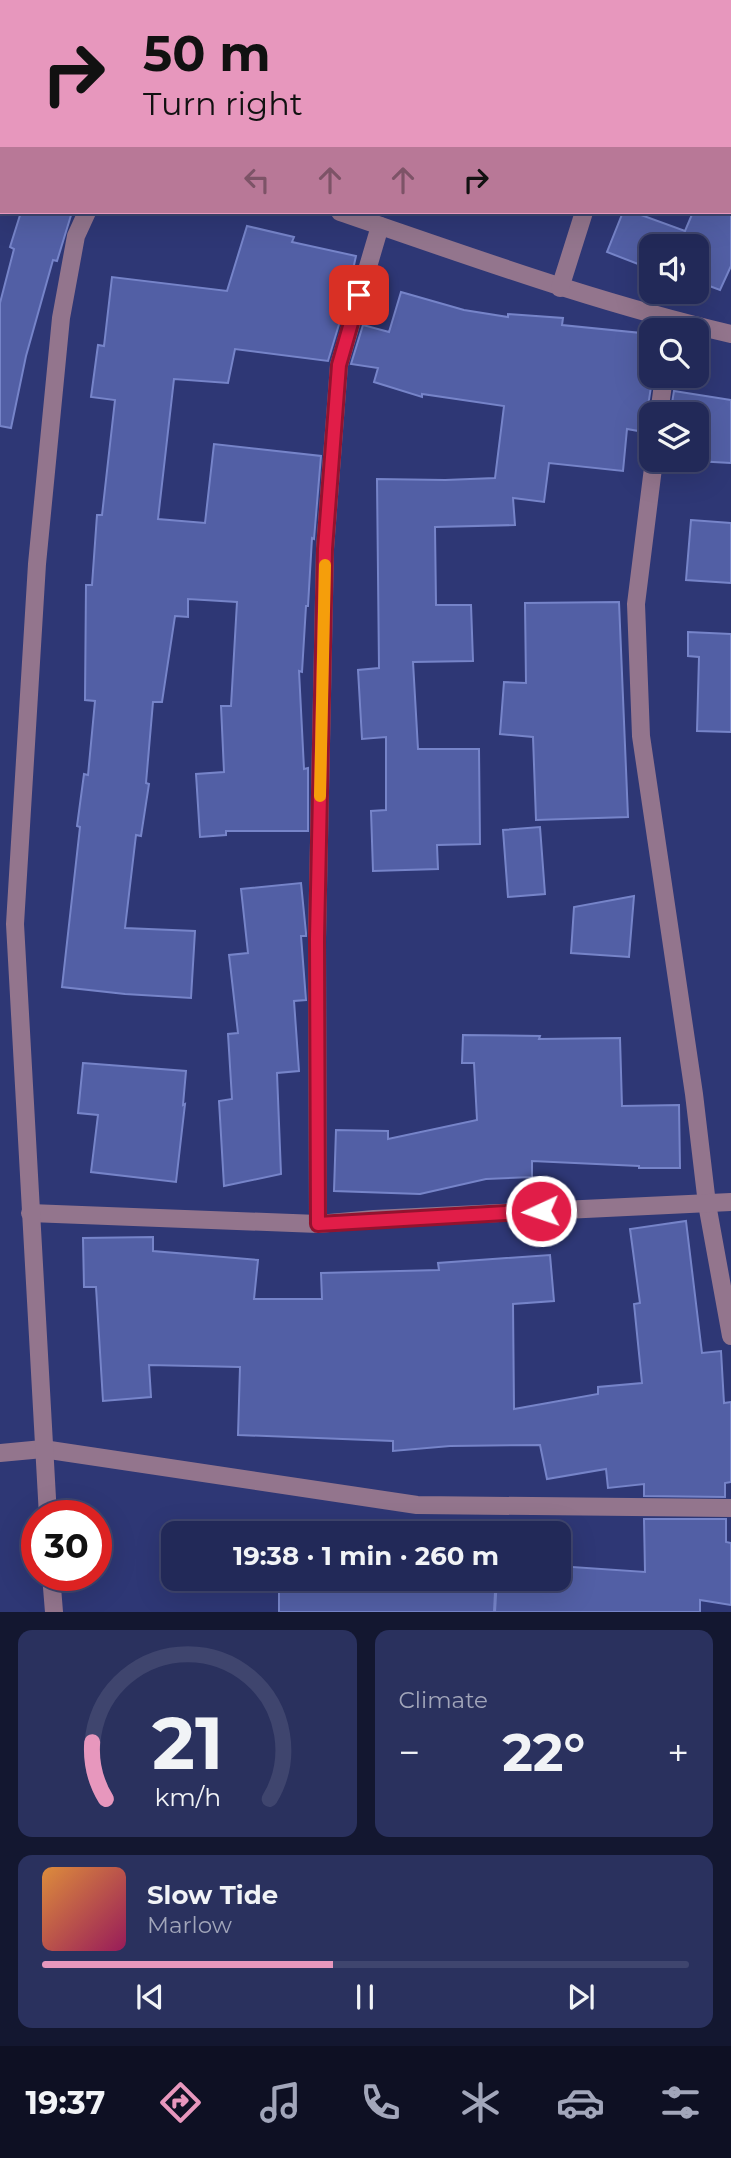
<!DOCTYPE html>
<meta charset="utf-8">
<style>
body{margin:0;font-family:Montserrat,sans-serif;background:#2a315e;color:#f1f3f6;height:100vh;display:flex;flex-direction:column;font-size:26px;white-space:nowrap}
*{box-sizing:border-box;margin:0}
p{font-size:23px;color:#a2a6ba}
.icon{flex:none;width:38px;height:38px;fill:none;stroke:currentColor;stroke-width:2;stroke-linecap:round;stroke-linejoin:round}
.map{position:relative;height:1612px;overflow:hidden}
.sheet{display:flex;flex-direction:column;gap:18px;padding:18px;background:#131730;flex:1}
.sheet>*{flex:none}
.guide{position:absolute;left:0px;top:0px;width:732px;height:214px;box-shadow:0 7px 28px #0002,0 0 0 2px #3f456e;background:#e797bd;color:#111;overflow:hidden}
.tools{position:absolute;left:639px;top:234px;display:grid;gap:14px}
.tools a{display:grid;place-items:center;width:70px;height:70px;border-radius:14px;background:#222958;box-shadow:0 7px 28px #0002,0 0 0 2px #3f456e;font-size:35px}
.speed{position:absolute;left:21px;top:1500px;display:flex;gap:14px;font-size:35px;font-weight:700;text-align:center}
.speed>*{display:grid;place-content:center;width:91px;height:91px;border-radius:50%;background:#222958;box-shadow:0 7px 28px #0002,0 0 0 2px #3f456e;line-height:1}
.speed .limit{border:10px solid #d22;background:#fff;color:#111}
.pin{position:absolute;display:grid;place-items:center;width:60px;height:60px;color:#fff;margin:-30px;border-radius:14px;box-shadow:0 4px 10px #0006}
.me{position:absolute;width:77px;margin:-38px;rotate:267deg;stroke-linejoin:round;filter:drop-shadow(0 0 5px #0008)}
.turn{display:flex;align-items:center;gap:24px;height:147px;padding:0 28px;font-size:32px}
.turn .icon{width:91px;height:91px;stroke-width:2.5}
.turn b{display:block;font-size:49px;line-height:60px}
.lanes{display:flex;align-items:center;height:66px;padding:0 28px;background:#0003;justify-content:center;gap:35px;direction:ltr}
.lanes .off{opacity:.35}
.big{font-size:52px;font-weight:700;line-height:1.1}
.sheet .tile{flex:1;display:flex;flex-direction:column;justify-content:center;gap:10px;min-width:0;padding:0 24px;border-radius:14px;background:#2a315e}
.sheet .dial{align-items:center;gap:0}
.dial svg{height:182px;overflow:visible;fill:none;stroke:#3f456e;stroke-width:7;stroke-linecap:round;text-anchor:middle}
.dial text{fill:#f1f3f6;stroke:none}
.song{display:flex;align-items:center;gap:21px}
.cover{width:84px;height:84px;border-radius:10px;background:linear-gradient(135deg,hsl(30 70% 55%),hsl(330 70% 35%))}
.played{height:7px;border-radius:4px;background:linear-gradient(90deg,#e797bd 45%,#3f456e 45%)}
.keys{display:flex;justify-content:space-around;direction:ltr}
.heat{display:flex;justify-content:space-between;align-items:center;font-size:38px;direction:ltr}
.sheet .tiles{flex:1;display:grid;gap:18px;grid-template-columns:1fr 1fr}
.tile:last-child{grid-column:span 2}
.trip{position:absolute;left:161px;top:1521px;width:410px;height:70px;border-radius:14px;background:#222958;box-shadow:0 7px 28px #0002,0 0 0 2px #3f456e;font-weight:700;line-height:70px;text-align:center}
.dock{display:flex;height:112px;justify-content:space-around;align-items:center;background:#0e1023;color:#a2a6ba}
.dock .icon{width:49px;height:49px}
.dock .on{color:#e797bd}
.dock b{font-size:32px;color:#f1f3f6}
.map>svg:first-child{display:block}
</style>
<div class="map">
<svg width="731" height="1612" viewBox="0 0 731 1612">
<rect width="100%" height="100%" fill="#2e3775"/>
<g fill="#525fa5" stroke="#7684c9" stroke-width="2">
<polygon points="21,212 72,212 57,261 53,260 26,356 11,428 0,426 0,303 14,249 10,247"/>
<polygon points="623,212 633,212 685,231 693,212 731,212 731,266 720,290 696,281 696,247 651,247 651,269 607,252"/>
<polygon points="247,226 294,237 292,242 356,256 346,301 328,361 235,349 228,383 174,379 158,519 205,523 214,444 321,456 314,539 312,538 308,606 306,606 302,672 299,671 304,769 308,768 308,831 226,831 226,835 200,837 196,774 224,772 221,706 231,706 237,602 188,599 188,617 175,616 162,702 153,702 146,783 149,784 141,836 136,835 125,928 195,931 191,998 125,994 62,987 80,827 77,826 84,774 88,775 95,701 85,700 86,585 92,585 97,515 102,515 115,400 91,397 98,345 104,346 112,277 227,291"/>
<polygon points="401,292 464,310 508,317 508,314 563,318 562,325 651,334 646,385 651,387 644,432 627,429 623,471 549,463 544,502 513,498 515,525 435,527 436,605 471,605 473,661 413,662 418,749 479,749 480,844 437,845 438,869 373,871 371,811 386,810 386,737 362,739 358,670 379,668 377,479 445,480 495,478 504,406 422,394 422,397 374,382 378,368 351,364 363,325 389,332"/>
<polygon points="674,391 731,400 731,463 696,461 696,415 670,415"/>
<polygon points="691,520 731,523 731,583 686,580"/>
<polygon points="619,602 628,817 536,820 533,737 500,734 504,682 526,683 525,603"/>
<polygon points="688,632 731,634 731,732 697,731 699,657 688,656"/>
<polygon points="540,827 545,894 508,897 503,830"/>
<polygon points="301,883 306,933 306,936 301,936 306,1000 294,1001 299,1071 277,1073 281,1174 224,1186 219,1101 232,1099 228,1034 238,1033 229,955 248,953 241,889"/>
<polygon points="634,896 629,957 571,953 574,907"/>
<polygon points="463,1035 540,1036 539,1039 620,1038 622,1106 679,1105 680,1168 639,1168 639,1166 532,1161 532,1177 486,1179 420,1194 334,1191 336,1130 388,1131 388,1139 477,1120 474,1063 462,1063"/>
<polygon points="83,1063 186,1071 183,1105 185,1104 176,1182 91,1172 98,1115 78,1113"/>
<polygon points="686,1221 702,1353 721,1351 724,1403 731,1402 731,1482 725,1483 725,1497 644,1496 644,1484 608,1488 606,1469 547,1479 540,1445 450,1446 393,1451 393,1441 238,1435 240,1367 149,1365 151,1397 103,1401 96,1287 84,1287 83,1238 153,1237 153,1251 258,1260 254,1299 322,1299 321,1273 439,1270 438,1263 550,1255 554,1301 513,1304 514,1409 598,1394 598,1387 642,1383 634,1304 640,1303 630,1229"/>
<polygon points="644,1519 726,1519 726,1542 731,1543 731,1605 700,1600 700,1612 495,1612 497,1578 558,1578 558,1566 645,1572"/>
<polygon points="279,1578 419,1578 419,1589 495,1592 494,1612 279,1612"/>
</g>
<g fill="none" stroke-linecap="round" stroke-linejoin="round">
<g stroke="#93758d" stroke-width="18">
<polyline points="276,2 276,0"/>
<polyline points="649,2 650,0"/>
<path d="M340 212C469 256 597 303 731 334"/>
<polyline points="560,288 584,212"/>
<polyline points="659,415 664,376"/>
<polyline points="654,460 636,604 641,736 694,1094 707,1204 731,1336"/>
<polyline points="30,1213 318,1224 374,1219 731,1202"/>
<polyline points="318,1224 317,939 325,549 339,365 380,226"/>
<polyline points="0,1453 43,1449 417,1505 731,1508"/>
<polyline points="48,1516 15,924 37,564 61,318 76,236 87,212"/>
<polyline points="51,1575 54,1612"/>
</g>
</g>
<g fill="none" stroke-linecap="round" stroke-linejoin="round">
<g stroke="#92132f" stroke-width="18">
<polyline id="route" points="359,295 339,365 325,549 317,939 318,1224 541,1211"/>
</g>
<use href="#route" stroke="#e11d48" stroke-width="12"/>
<polyline stroke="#f59e0b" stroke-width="12" points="320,796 325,565"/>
</g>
</svg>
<div class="tools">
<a><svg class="icon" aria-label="sound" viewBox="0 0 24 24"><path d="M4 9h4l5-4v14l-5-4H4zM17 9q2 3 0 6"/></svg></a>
<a><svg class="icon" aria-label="search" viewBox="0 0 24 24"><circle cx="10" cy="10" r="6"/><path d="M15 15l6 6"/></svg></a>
<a><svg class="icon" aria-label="layers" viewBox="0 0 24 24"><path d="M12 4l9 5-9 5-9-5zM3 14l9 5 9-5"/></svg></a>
</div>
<div class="speed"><div class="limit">30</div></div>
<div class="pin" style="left:359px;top:295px;background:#d93025"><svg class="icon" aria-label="arrive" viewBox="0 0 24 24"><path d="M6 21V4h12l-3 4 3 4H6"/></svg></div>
<svg class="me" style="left:541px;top:1211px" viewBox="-20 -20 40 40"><circle r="17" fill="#e11d48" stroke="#fff" stroke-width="3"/><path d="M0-11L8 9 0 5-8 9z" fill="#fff"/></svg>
<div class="trip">19:38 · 1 min · 260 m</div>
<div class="guide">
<div class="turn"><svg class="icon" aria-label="right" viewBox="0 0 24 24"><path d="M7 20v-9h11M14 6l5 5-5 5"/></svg><div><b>50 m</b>Turn right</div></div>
<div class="lanes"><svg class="icon off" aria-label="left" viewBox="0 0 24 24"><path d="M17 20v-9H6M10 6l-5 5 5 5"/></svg><svg class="icon off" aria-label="ahead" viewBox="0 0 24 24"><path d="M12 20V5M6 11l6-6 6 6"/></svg><svg class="icon off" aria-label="ahead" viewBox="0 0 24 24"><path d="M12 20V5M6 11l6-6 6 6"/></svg><svg class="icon" aria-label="right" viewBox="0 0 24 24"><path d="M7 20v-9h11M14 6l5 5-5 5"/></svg></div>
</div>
</div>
<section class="sheet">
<div class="tiles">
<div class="tile dial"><svg viewBox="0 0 100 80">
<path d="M14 69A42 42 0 1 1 86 69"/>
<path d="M14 69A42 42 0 0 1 8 44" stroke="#e797bd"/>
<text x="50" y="56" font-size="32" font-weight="700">21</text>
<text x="50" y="72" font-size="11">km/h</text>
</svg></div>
<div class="tile"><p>Climate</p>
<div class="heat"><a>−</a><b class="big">22°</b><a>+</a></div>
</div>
<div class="tile">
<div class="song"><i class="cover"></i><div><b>Slow Tide</b><p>Marlow</p></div></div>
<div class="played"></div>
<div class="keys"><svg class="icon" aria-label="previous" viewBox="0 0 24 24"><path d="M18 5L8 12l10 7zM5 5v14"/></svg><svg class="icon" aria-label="pause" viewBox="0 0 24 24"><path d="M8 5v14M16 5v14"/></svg><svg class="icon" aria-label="next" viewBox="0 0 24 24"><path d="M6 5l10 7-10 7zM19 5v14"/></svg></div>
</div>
</div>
</section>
<nav class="dock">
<b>19:37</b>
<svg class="icon on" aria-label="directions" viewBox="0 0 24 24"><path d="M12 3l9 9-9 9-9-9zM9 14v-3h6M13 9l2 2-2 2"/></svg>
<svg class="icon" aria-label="music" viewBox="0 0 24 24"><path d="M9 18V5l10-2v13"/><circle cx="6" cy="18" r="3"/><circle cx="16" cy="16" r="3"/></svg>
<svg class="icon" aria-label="phone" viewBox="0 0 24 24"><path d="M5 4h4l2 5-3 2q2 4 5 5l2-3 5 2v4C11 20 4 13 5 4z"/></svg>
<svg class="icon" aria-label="climate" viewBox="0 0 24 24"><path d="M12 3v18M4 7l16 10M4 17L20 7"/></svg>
<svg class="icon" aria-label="car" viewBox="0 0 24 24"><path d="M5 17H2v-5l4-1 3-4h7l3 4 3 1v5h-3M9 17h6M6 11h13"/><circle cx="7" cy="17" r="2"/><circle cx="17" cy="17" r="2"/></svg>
<svg class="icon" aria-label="filters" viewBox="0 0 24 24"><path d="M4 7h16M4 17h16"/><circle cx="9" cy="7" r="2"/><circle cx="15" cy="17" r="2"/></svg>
</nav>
